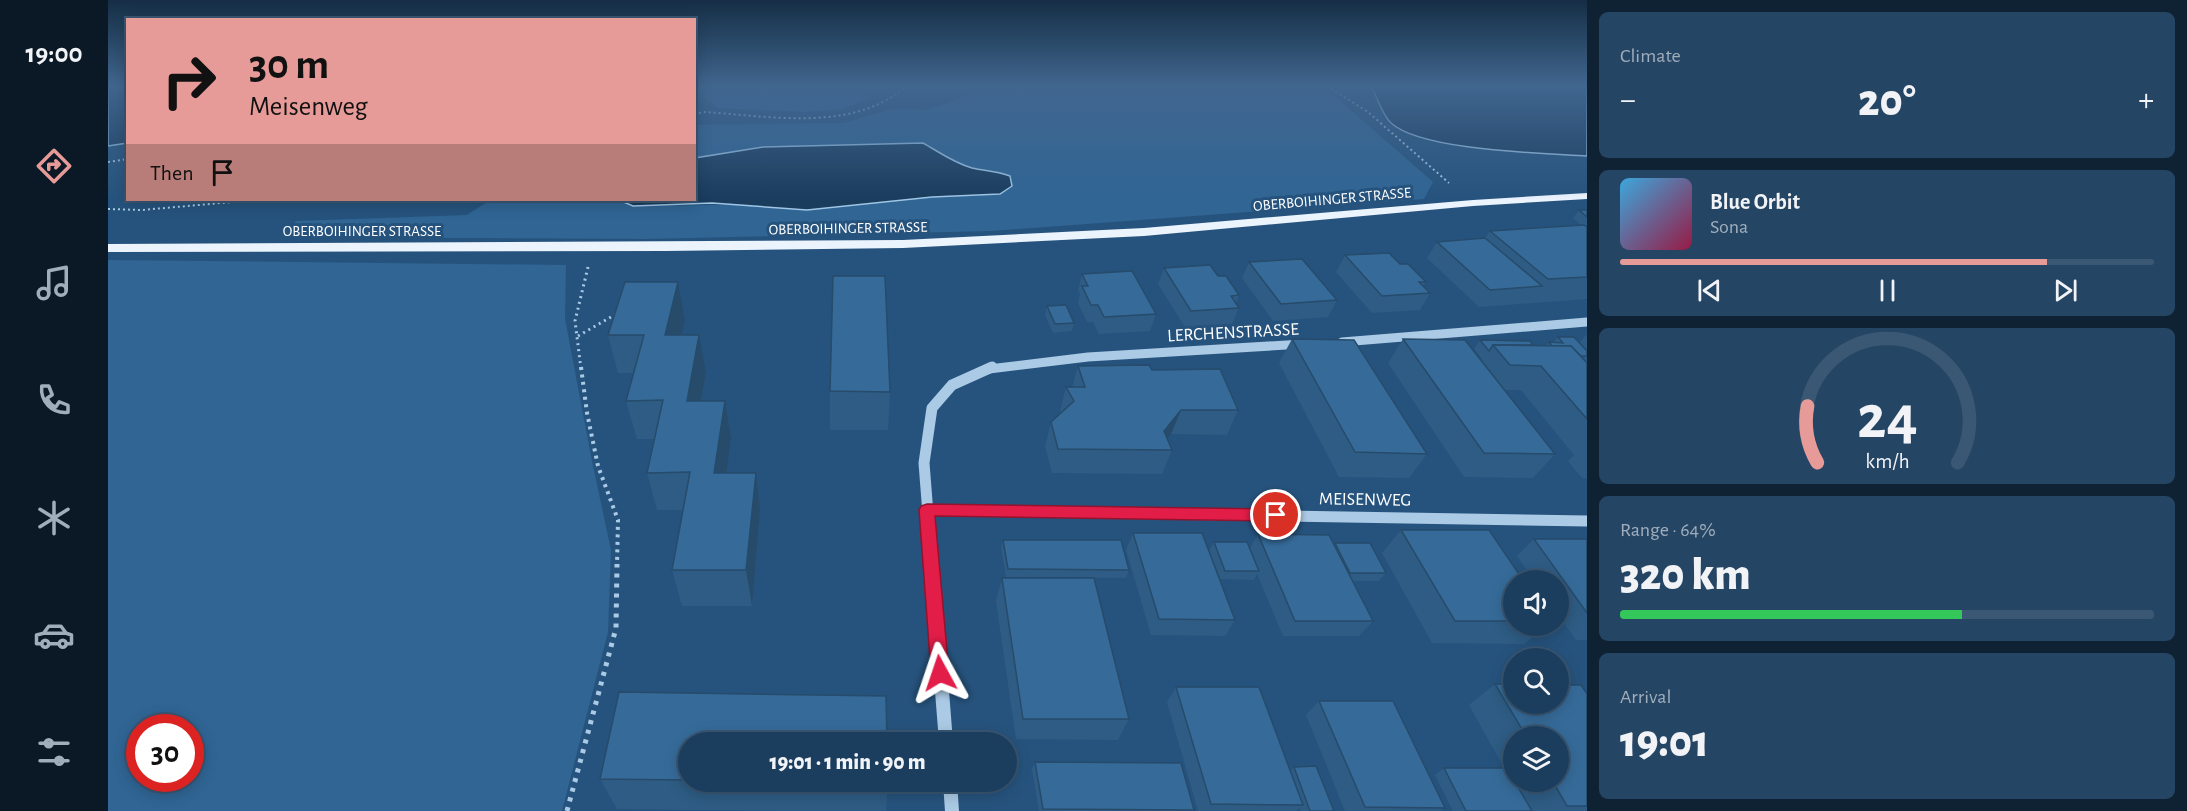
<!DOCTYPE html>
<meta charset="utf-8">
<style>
body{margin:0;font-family:"Alegreya Sans",sans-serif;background:#254564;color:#f1f3f6;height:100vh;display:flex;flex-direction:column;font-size:22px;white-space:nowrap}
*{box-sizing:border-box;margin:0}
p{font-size:20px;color:#a0aebc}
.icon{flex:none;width:33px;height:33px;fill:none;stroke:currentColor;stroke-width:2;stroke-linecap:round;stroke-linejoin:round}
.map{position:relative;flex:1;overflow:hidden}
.drawer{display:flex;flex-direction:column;gap:12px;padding:12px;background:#0f2234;width:600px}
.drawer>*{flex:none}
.top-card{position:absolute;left:18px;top:18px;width:570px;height:183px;border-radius:0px;box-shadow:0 3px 15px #0003,0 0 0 2px #3a5773;background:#e69b98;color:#111;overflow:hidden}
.buttons{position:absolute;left:1395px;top:570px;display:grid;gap:12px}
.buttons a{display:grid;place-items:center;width:66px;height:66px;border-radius:50%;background:#1c3e5e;box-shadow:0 3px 15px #0003,0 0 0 2px #3a5773;font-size:30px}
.speed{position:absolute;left:18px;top:714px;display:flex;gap:12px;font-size:30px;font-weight:700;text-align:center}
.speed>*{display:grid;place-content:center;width:78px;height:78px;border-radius:50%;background:#1c3e5e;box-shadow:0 3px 15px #0003,0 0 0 2px #3a5773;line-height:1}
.speed .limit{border:9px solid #d22;background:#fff;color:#111}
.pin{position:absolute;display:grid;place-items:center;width:51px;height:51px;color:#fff;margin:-26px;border:3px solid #fff;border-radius:50%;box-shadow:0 2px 6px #0007}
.me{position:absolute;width:66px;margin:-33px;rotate:355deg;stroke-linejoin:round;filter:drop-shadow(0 0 4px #0008)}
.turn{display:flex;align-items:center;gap:21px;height:126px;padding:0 24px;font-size:27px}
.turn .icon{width:78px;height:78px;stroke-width:2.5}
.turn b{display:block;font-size:42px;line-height:51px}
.then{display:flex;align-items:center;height:57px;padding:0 24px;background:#0003;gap:12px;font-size:22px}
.big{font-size:45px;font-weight:800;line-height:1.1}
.drawer .widget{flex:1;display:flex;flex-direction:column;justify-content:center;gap:9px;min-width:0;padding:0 21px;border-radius:9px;background:#254564}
.drawer .dial{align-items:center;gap:0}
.dial svg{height:156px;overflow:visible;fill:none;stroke:#3a5773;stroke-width:7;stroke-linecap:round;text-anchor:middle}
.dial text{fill:#f1f3f6;stroke:none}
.song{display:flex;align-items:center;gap:18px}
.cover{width:72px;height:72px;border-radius:9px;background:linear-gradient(135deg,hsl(200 70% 55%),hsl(340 70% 35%))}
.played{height:6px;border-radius:3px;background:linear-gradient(90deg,#e69b98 80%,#3a5773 80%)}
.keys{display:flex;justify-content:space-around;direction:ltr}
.heat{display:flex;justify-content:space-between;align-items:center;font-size:33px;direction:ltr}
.charge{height:9px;border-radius:4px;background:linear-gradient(90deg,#34c759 64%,#3a5773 0)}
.trip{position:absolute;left:570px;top:732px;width:339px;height:60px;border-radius:30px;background:#1c3e5e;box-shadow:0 3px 15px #0003,0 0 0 2px #3a5773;font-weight:800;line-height:60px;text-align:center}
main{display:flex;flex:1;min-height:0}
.menu{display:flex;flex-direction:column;width:108px;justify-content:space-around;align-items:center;background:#0b1926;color:#a0aebc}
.menu .icon{width:42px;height:42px}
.menu .selected{color:#e69b98}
.menu b{font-size:27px;color:#f1f3f6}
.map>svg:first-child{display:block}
</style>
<main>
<nav class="menu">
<b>19:00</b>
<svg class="icon selected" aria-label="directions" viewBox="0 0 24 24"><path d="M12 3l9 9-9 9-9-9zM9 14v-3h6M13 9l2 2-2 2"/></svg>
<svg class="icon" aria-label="music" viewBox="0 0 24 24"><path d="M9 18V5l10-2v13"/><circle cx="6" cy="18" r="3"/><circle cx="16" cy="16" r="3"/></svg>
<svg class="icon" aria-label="phone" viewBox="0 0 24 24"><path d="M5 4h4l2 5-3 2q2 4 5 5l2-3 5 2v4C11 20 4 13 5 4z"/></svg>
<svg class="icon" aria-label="climate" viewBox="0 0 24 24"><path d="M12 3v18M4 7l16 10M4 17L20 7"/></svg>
<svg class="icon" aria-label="car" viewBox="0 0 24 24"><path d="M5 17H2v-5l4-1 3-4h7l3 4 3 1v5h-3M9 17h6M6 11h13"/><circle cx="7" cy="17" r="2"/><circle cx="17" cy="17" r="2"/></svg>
<svg class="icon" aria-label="filters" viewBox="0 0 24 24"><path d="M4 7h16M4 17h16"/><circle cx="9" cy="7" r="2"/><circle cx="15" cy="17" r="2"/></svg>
</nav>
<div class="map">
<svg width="1479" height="811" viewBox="0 0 1479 811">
<rect width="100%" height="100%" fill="#26537d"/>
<g fill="#306594" fill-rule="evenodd">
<polygon points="587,86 757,86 764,98 733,109 699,112 610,108 587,90"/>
<polygon points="862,86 919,86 942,91 1211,86 1223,93 1325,182 1316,199 883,231 540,239 173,237 188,221 359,215 382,200 511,200 525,206 614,205 892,194 888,171 864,168 843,159 815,143 655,147 587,158 587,125 735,123 785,109 819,110 854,98"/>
<path d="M0 260 458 265 457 319 484 461 503 550 500 632 454 811H0ZM32 728H82V778H32Z"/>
</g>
<g fill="#1a3c5d" stroke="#9fc6e5" stroke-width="1.5">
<polygon points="0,86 20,86 19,143 0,146"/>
<path d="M1263 86H1479V156C1435 153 1314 151 1283 123 1274 115 1269 96 1263 86Z"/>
<path d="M815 143C831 152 846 163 864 168 877 171 889 171 902 176L904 186 892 194 824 197 699 210 604 203 525 206 511 200H586L587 158 655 147Z"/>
</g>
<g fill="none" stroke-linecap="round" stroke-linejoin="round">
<g stroke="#abcae5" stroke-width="2" stroke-dasharray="2 3" stroke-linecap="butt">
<polyline points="966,86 1063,86"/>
<polyline points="1219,86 1260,112 1341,183"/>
<path d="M586 114 597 112C661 116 746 133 798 86"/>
<polyline points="0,162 20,159"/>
<polyline points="0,209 34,210 147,200"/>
</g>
<g stroke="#abcae5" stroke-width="3" stroke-dasharray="2 4" stroke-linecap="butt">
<polyline points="470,336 510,313"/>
<polyline points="473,369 467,321 480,267"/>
</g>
<polyline stroke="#abcae5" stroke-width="4" stroke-dasharray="3 4.5" stroke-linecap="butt" points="473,367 479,413 490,466 510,520 509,565"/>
<polyline stroke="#abcae5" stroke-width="5" stroke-dasharray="4 6" stroke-linecap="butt" points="459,811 508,628 509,564"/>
<g stroke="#abcae5" stroke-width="9">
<polyline points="1234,342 1479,322"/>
<polyline points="881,369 980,357 1195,344"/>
</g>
<g stroke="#abcae5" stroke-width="11">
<polyline points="819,510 1479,521"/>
<polyline points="824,565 816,463 824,408 844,385 884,367"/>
</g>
<g stroke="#abcae5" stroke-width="14">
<polyline points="824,564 838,742"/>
<polyline points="842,782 844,811"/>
</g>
<polygon fill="#ebf3fd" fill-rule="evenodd" points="1479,193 1479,199 1365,206 1036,236 795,248 558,251 0,252 0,244 795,240 1036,228 1365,200"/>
</g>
<g fill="#2e5c84" fill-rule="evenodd">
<polygon points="1471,210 1479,210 1479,299 1371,307 1319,258 1329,242 1377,238 1382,231 1473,225 1465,218"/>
<polygon points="1237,255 1318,282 1315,286 1322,293 1312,310 1264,313 1228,272"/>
<polygon points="1141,262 1229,300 1220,317 1165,321 1134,278"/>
<polygon points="1056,268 1110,276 1131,295 1128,303 1131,308 1124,324 1077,327 1050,284"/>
<polygon points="974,274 1048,314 1042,331 991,334 985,322 979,322 970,303 972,294 970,290"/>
<polygon points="570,282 577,320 573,335 598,373 593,401 623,439 618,473 648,473 652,510 644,606 574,606 564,570 575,510 549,510 539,473 547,439 529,439 518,401 526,373 510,373 500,335"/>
<polygon points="939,306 966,323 964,331 945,333 937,315"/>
<polygon points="1479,334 1479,479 1474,478 1460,461 1466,455 1413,390 1396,390 1447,454 1425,478 1356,477 1280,363 1295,339 1373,361 1374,359 1366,349 1372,340 1425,345 1438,346 1441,342 1446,342 1450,337 1471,343"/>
<polygon points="1184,339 1319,454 1301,478 1231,477 1171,363"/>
<polygon points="970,366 1044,370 1130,410 1119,435 1063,434 1059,439 1064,450 1054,474 944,473 937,446 943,422 953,413 952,411 958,387 964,387"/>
<polygon points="722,391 782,392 780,430 722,430"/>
<polygon points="1293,530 1406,580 1406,626 1438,626 1416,644 1324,643 1274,553"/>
<polygon points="1025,533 1127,620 1117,636 1043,635 1018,550"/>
<polygon points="1150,534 1226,544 1227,543 1278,573 1271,581 1245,581 1265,621 1251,636 1175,636 1149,574 1146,580 1112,579 1101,551 1106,542 1142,548"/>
<polygon points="1426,539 1479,539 1479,640 1468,640 1450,615 1450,580 1426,580 1409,556"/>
<polygon points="895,540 1021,570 1018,578 898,577 893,548"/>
<polygon points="894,578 1021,719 1010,740 908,739 888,601"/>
<path d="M1387 684 1479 694V811H1345L1327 775 1336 768H1396L1361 705ZM1406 736H1450V782H1406Z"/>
<polygon points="1068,687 1182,771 1186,767 1226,811 1193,811 1191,808 1188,811 1090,811 1059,702"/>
<polygon points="1211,701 1337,808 1332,811 1237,811 1198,715"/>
<polygon points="580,742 580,782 780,782 778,811 666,811 509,809 492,779"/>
<polygon points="927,762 1086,810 1085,811 931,811 924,769"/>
</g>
<g fill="#264b6b">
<polygon points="570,282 577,320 565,373 557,335"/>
<polygon points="591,335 598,373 586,439 579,401"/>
<polygon points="617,401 623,439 613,511 606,473"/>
<polygon points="1073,410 1063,434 1050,450 1056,431"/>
<polygon points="648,473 652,510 644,606 638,570"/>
</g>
<g fill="#366b99" stroke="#264b6b" stroke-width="1.5">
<polygon points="1471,210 1479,210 1479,217"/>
<polygon points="1476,225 1479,227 1479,277 1440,279 1382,231"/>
<polygon points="1377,238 1434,286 1382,290 1329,242"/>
<polygon points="1281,253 1292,264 1300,264 1318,282 1311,282 1322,293 1274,296 1237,255"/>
<polygon points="1194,259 1229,300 1173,304 1141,262"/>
<polygon points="1102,265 1110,276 1118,276 1131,295 1123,296 1131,308 1083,311 1056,268"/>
<polygon points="1024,271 1048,314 996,317 990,305 983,305 974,286 980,286 974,274"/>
<polygon points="725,276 777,276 782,392 722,391"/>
<polygon points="517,282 570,282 557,335 591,335 579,401 617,401 606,473 648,473 638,570 564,570 582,472 539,473 555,400 518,401 536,335 500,335"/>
<polygon points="958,305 966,323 947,324 939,306"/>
<polygon points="1450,337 1466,337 1479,351 1479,356 1473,356 1463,346 1444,346 1441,342 1455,343"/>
<polygon points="1184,339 1246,340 1319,454 1247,452"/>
<polygon points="1295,339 1357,340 1447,454 1376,453"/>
<polygon points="1372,340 1422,341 1425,345 1385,345 1381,351"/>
<polygon points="1385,345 1463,346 1479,363 1479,419 1433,366 1402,365"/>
<polygon points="1041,365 1044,370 1112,369 1130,410 1073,410 1056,431 1064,450 950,449 943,422 966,401 958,387 977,387 970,366"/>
<polygon points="1293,530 1381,530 1415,580 1406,580 1406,621 1347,621"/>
<polygon points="1025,533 1094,533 1127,620 1051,619"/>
<polygon points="1150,534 1221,535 1265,621 1187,621"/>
<polygon points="1426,539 1479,539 1479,613"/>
<polygon points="895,540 1013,540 1021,570 900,569"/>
<polygon points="1106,542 1139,542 1151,571 1117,571"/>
<polygon points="1227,543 1262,543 1278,573 1242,573"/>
<polygon points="894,578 986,578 1021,719 915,719"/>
<polygon points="1387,684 1406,684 1406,704 1450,704 1450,685 1473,685 1479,694 1479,806 1459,806 1445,782 1450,782 1450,736 1418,736"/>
<polygon points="1068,687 1151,687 1195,805 1103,804"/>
<polygon points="511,692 778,696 779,742 580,742 580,780 492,779"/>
<polygon points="1211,701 1285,701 1337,808 1257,807"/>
<polygon points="927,762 1073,763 1086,810 935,809"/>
<polygon points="1208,766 1226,811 1202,811 1186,767"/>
<polygon points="1336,768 1399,768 1406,779 1406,782 1407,782 1424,811 1358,811"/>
<polygon points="660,782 780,782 780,783"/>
</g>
<linearGradient id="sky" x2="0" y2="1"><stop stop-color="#152e45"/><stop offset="0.43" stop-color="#41668f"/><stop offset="1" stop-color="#41668f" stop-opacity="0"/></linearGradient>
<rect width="1479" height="200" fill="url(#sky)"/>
<polygon fill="#e11d48" stroke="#92132f" stroke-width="1.5" points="819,504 1168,509 1174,511 1176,515 1174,519 1168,521 827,516 841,673 839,679 832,681 826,679 823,673 811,510 813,506"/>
<g text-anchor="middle" stroke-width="6" stroke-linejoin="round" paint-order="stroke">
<g font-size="15" fill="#fff" stroke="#26537d">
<text transform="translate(1224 199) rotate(-5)" y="5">OBERBOIHINGER STRASSE</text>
<text transform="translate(740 228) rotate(-1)" y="5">OBERBOIHINGER STRASSE</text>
<text x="254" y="236">OBERBOIHINGER STRASSE</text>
</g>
<g font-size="18" fill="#fff" stroke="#26537d">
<text transform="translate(1125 332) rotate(-3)" y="6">LERCHENSTRASSE</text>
<text transform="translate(1257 499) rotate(1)" y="6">MEISENWEG</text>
</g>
</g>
</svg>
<div class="buttons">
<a><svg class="icon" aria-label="sound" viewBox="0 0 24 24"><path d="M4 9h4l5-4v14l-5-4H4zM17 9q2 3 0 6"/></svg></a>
<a><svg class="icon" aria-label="search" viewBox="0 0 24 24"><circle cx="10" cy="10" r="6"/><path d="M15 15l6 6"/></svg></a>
<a><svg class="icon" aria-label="layers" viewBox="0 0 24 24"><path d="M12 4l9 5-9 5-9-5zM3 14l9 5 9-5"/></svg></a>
</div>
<div class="speed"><div class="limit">30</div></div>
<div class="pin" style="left:1168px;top:515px;background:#d93025"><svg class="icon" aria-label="arrive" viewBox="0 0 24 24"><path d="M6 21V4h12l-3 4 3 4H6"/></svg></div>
<svg class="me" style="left:832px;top:673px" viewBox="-20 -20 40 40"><path d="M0-17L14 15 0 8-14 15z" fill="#e11d48" stroke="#fff" stroke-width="4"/></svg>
<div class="trip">19:01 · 1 min · 90 m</div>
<div class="top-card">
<div class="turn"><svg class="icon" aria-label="right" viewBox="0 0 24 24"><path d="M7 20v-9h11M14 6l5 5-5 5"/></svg><div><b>30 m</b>Meisenweg</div></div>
<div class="then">Then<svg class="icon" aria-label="arrive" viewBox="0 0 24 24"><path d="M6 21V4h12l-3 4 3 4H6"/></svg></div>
</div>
</div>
<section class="drawer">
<div class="widget"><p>Climate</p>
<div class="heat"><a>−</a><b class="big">20°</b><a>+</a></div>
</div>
<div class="widget">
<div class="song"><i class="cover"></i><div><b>Blue Orbit</b><p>Sona</p></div></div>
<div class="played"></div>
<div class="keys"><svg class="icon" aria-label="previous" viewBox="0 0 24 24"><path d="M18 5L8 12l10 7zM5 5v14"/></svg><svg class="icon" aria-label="pause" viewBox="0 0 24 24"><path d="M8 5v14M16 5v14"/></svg><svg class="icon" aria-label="next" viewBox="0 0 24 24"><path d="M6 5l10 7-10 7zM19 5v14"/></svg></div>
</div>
<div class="widget dial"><svg viewBox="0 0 100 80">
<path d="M14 69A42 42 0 1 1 86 69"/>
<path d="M14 69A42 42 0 0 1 9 40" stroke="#e69b98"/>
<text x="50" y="56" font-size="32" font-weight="700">24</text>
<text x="50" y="72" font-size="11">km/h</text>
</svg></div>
<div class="widget"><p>Range · 64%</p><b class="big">320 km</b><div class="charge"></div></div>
<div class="widget"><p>Arrival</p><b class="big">19:01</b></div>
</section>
</main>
